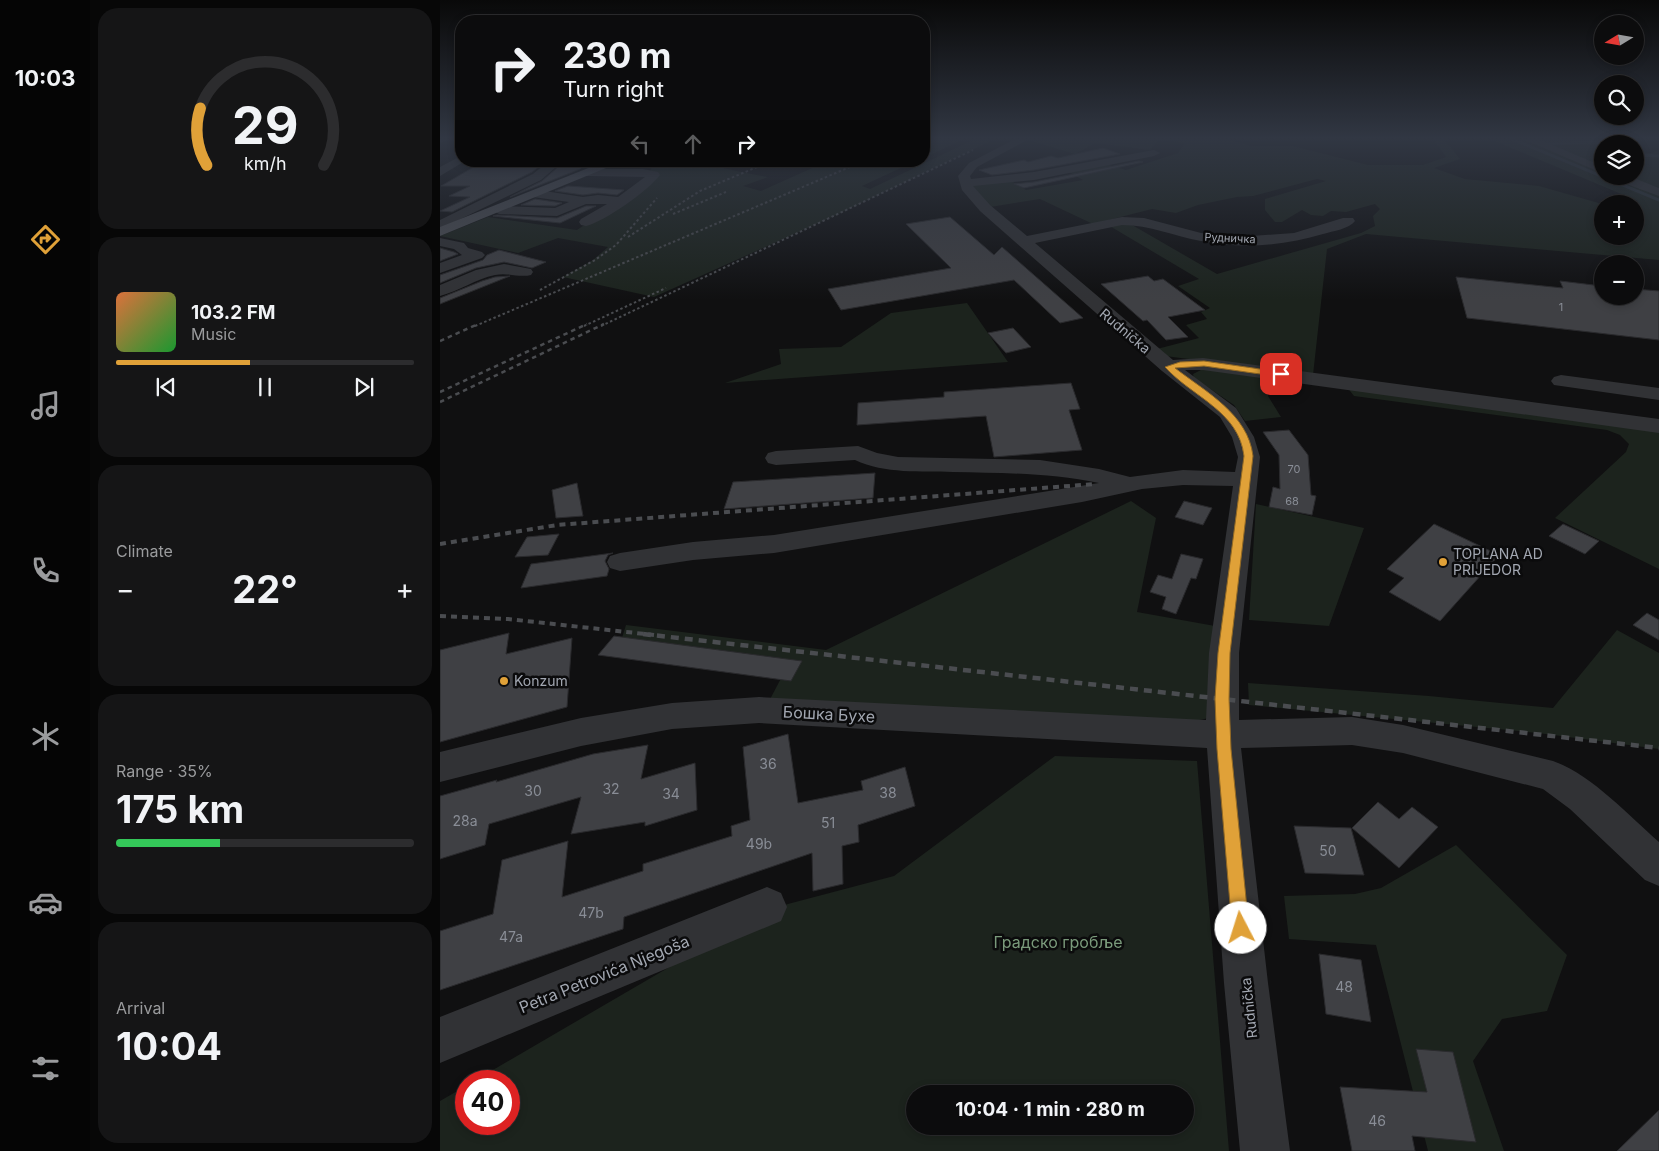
<!DOCTYPE html>
<meta charset="utf-8">
<style>
body{margin:0;font-family:Inter,sans-serif;background:#151516;color:#f1f3f6;height:100vh;display:flex;flex-direction:column;font-size:19px;white-space:nowrap}
*{box-sizing:border-box;margin:0}
p{font-size:16px;color:#9a9b9d}
.icon{flex:none;width:28px;height:28px;fill:none;stroke:currentColor;stroke-width:2;stroke-linecap:round;stroke-linejoin:round}
.map{position:relative;flex:1;overflow:hidden}
.sheet{display:flex;flex-direction:column;gap:8px;padding:8px;background:#070707;width:350px}
.sheet>*{flex:none}
.top-card{position:absolute;left:15px;top:15px;width:475px;height:152px;border-radius:20px;box-shadow:0 2px 8px #0003,0 0 0 1px #2c2c2e;background:#0c0c0d;color:#f1f3f6;overflow:hidden}
.needle{width:32px;rotate:259deg}
.fabs{position:absolute;left:1154px;top:15px;display:grid;gap:10px}
.fabs a{display:grid;place-items:center;width:50px;height:50px;border-radius:50%;background:#0c0c0d;box-shadow:0 2px 8px #0003,0 0 0 1px #2c2c2e;font-size:25px}
.speed{position:absolute;left:15px;top:1070px;display:flex;gap:10px;font-size:25px;font-weight:700;text-align:center}
.speed>*{display:grid;place-content:center;width:65px;height:65px;border-radius:50%;background:#0c0c0d;box-shadow:0 2px 8px #0003,0 0 0 1px #2c2c2e;line-height:1}
.speed .limit{border:8px solid #d22;background:#fff;color:#111}
.pin{position:absolute;display:grid;place-items:center;width:42px;height:42px;color:#fff;margin:-21px;border-radius:10px;box-shadow:0 2px 8px #0006}
.me{position:absolute;width:55px;margin:-28px;rotate:355deg;stroke-linejoin:round;filter:drop-shadow(0 0 4px #0008)}
.turn{display:flex;align-items:center;gap:18px;height:105px;padding:0 25px;font-size:22px}
.turn .icon{width:65px;height:65px;stroke-width:2.5}
.turn b{display:block;font-size:35px;line-height:42px}
.lanes{display:flex;align-items:center;height:48px;padding:0 25px;background:#0003;justify-content:center;gap:25px;direction:ltr}
.lanes .off{opacity:.35}
.big{font-size:38px;font-weight:700;line-height:1.1}
.sheet .widget{flex:1;display:flex;flex-direction:column;justify-content:center;gap:8px;min-width:0;padding:0 18px;border-radius:20px;background:#151516}
.sheet .dial{align-items:center;gap:0}
.dial svg{height:130px;overflow:visible;fill:none;stroke:#2c2c2e;stroke-width:7;stroke-linecap:round;text-anchor:middle}
.dial text{fill:#f1f3f6;stroke:none}
.song{display:flex;align-items:center;gap:15px}
.cover{width:60px;height:60px;border-radius:8px;background:linear-gradient(135deg,hsl(20 70% 55%),hsl(130 70% 35%))}
.played{height:5px;border-radius:2px;background:linear-gradient(90deg,#e0a138 45%,#2c2c2e 45%)}
.keys{display:flex;justify-content:space-around;direction:ltr}
.heat{display:flex;justify-content:space-between;align-items:center;font-size:28px;direction:ltr}
.charge{height:8px;border-radius:4px;background:linear-gradient(90deg,#34c759 35%,#2c2c2e 0)}
.trip{position:absolute;left:466px;top:1085px;width:288px;height:50px;border-radius:25px;background:#0c0c0d;box-shadow:0 2px 8px #0003,0 0 0 1px #2c2c2e;font-weight:700;line-height:50px;text-align:center}
main{display:flex;flex:1;min-height:0}
.menu{display:flex;flex-direction:column;width:90px;justify-content:space-around;align-items:center;background:#050505;color:#9a9b9d}
.menu .icon{width:35px;height:35px}
.menu .active{color:#e0a138}
.menu b{font-size:22px;color:#f1f3f6}
.map>svg:first-child{display:block}
</style>
<main>
<nav class="menu">
<b>10:03</b>
<svg class="icon active" aria-label="directions" viewBox="0 0 24 24"><path d="M12 3l9 9-9 9-9-9zM9 14v-3h6M13 9l2 2-2 2"/></svg>
<svg class="icon" aria-label="music" viewBox="0 0 24 24"><path d="M9 18V5l10-2v13"/><circle cx="6" cy="18" r="3"/><circle cx="16" cy="16" r="3"/></svg>
<svg class="icon" aria-label="phone" viewBox="0 0 24 24"><path d="M5 4h4l2 5-3 2q2 4 5 5l2-3 5 2v4C11 20 4 13 5 4z"/></svg>
<svg class="icon" aria-label="climate" viewBox="0 0 24 24"><path d="M12 3v18M4 7l16 10M4 17L20 7"/></svg>
<svg class="icon" aria-label="car" viewBox="0 0 24 24"><path d="M5 17H2v-5l4-1 3-4h7l3 4 3 1v5h-3M9 17h6M6 11h13"/><circle cx="7" cy="17" r="2"/><circle cx="17" cy="17" r="2"/></svg>
<svg class="icon" aria-label="filters" viewBox="0 0 24 24"><path d="M4 7h16M4 17h16"/><circle cx="9" cy="7" r="2"/><circle cx="15" cy="17" r="2"/></svg>
</nav>
<section class="sheet">
<div class="widget dial"><svg viewBox="0 0 100 80">
<path d="M14 69A42 42 0 1 1 86 69"/>
<path d="M14 69A42 42 0 0 1 10 34" stroke="#e0a138"/>
<text x="50" y="56" font-size="32" font-weight="700">29</text>
<text x="50" y="72" font-size="11">km/h</text>
</svg></div>
<div class="widget">
<div class="song"><i class="cover"></i><div><b>103.2 FM</b><p>Music</p></div></div>
<div class="played"></div>
<div class="keys"><svg class="icon" aria-label="previous" viewBox="0 0 24 24"><path d="M18 5L8 12l10 7zM5 5v14"/></svg><svg class="icon" aria-label="pause" viewBox="0 0 24 24"><path d="M8 5v14M16 5v14"/></svg><svg class="icon" aria-label="next" viewBox="0 0 24 24"><path d="M6 5l10 7-10 7zM19 5v14"/></svg></div>
</div>
<div class="widget"><p>Climate</p>
<div class="heat"><a>−</a><b class="big">22°</b><a>+</a></div>
</div>
<div class="widget"><p>Range · 35%</p><b class="big">175 km</b><div class="charge"></div></div>
<div class="widget"><p>Arrival</p><b class="big">10:04</b></div>
</section>
<div class="map">
<svg width="1219" height="1151" viewBox="0 0 1219 1151">
<rect width="100%" height="100%" fill="#101011"/>
<g fill="#1c231d" fill-rule="evenodd">
<polygon points="484,139 524,139 484,158"/>
<path d="M535 139H555L394 216 214 297 123 277 153 260 168 247 118 238 78 253 0 236 48 217 137 230C152 220 213 181 212 165 240 155 297 172 328 177L303 186 321 191 388 161H476L422 186 430 189Z"/>
<polygon points="590,139 788,139 811,146 853,146 928,165 983,165 1006,157 993,139 1004,139 1020,159 994,168 1025,179 1099,186 1162,204 1162,236 1195,236 1195,204 1190,204 1198,201 1050,139 1086,139 1162,170 1162,176 1178,176 1219,192 1219,260 926,234 887,249 873,375 725,356 717,349 759,338 746,325 767,319 761,312 770,308 738,286 759,279 668,225 687,222 777,274 921,233 935,226 933,216 940,209 935,204 906,212 891,211 883,216 871,215 862,210 842,222 835,222 825,210 825,199 886,181 877,179 813,196 797,197 758,205 736,213 712,209 653,224 600,199 550,207 534,191 530,182 568,179 586,190 643,180 627,171 666,164 686,170 738,153 745,143 719,140 710,150 655,143 635,154 588,140"/>
<polygon points="1093,139 1165,139 1173,144 1162,144 1162,167"/>
<polygon points="1219,150 1219,188 1187,176 1195,176 1195,152 1211,153"/>
<polygon points="527,303 568,362 285,383 341,364 339,349 401,347 451,313"/>
<polygon points="763,369 831,377 828,396 841,417 805,421 794,405 754,378 753,374"/>
<polygon points="907,387 1219,430 1219,569 1115,518 1186,452 1189,444 1180,435 1167,430 914,396"/>
<polygon points="691,501 716,518 697,612 775,626 774,717 720,728 327,705 348,665 181,641 186,625 386,650"/>
<polygon points="816,504 924,528 889,626 809,620"/>
<polygon points="1177,630 1219,653 1219,749 1098,733 809,705 808,683 989,696 1113,708"/>
<path d="M615 756 757 761 789 1151H0V1101L26 1086V1124H69V1081H34L329 909 454 876ZM475 1094H745V1126H475Z"/>
<polygon points="1016,845 1127,955 1107,1011 1062,1019 1033,1061 1064,1151 988,1151 936,945 849,939 844,896 915,894 941,888"/>
</g>
<g fill="none" stroke-linecap="round" stroke-linejoin="round">
<g stroke="#2a3238" stroke-width="3">
<polyline points="1072,139 1219,200"/>
<polyline points="1105,144 1153,142 1166,144"/>
<polyline points="1195,155 1219,156"/>
</g>
</g>
<g fill="#3f4044" stroke="#2a2a2d">
<polygon points="663,148 680,154 594,170 552,175 539,170 584,160 588,162 611,156 618,158"/>
<polygon points="44,161 106,161 92,172 12,212 0,211 30,197 9,196 30,186 1,186"/>
<polygon points="125,161 146,161 140,169 70,197 102,181"/>
<polygon points="699,161 703,162 584,188 574,184 594,182"/>
<polygon points="128,186 184,190 177,195 158,193 143,195 115,191"/>
<polygon points="95,199 122,203 115,206 81,205"/>
<polygon points="146,206 156,206 120,223 53,216 57,215 117,218"/>
<polygon points="510,217 554,255 562,247 643,318 620,323 574,280 401,310 388,289 511,268 466,224"/>
<polygon points="0,248 14,252 18,254 0,261"/>
<polygon points="59,250 106,262 92,268 64,262 36,268 0,283 0,275 43,260 47,255"/>
<polygon points="70,276 0,304 0,298 42,281 55,277"/>
<polygon points="708,276 714,281 723,279 765,310 728,317 748,337 726,340 707,320 703,321 661,284"/>
<polygon points="1016,277 1123,288 1120,281 1162,286 1162,296 1195,296 1195,289 1219,291 1219,340 1027,318"/>
<polygon points="573,328 591,347 566,353 548,333"/>
<polygon points="631,383 640,409 629,410 642,450 554,457 546,416 417,425 418,403 504,397 504,392"/>
<polygon points="849,430 868,455 871,495 876,496 872,515 829,507 833,487 840,489 839,455 823,432"/>
<polygon points="435,473 433,498 284,509 293,482"/>
<polygon points="137,483 143,516 116,518 112,490"/>
<polygon points="744,501 772,508 763,525 735,517"/>
<polygon points="994,524 1059,555 1000,621 949,592 964,578 947,569"/>
<polygon points="1123,524 1159,541 1145,554 1109,536"/>
<polygon points="119,534 108,555 75,557 87,537"/>
<polygon points="173,553 168,555 165,561 169,569 167,576 81,588 91,564"/>
<polygon points="741,554 763,559 756,579 751,578 736,614 722,609 726,597 710,592 718,575 732,579"/>
<polygon points="1207,613 1219,620 1219,640 1193,625"/>
<polygon points="69,633 66,654 132,638 127,707 0,742 0,650"/>
<polygon points="174,636 362,661 351,681 158,655"/>
<polygon points="348,734 358,803 423,790 421,781 465,767 475,806 418,825 419,842 402,846 403,884 373,891 372,853 184,917 183,929 0,990 0,931 53,914 62,860 128,841 122,897 203,871 203,864 292,836 291,826 310,820 303,747"/>
<polygon points="208,745 201,779 255,763 257,810 205,826 205,822 131,834 141,797 49,824 45,845 0,859 0,796 57,780 56,782 153,754"/>
<polygon points="938,802 959,819 972,807 998,827 959,868 912,828"/>
<polygon points="854,826 911,828 924,875 865,873"/>
<polygon points="879,954 921,960 931,1022 886,1014"/>
<polygon points="976,1049 1013,1052 1036,1142 972,1136 975,1151 912,1151 900,1087 987,1092"/>
<polygon points="1219,1110 1219,1151 1177,1151"/>
</g>
<g fill="none" stroke-linecap="round" stroke-linejoin="round">
<g fill="#313235" fill-rule="evenodd">
<polygon points="0,139 9,139 0,143"/>
<path d="M575 139H589L537 167 530 176 531 179 594 172 714 150 720 153 714 156 594 180 533 186 550 205 587 236 682 217 704 218 761 233 797 237 854 233 903 218H913L915 221C909 229 893 231 883 234 844 246 801 249 761 241 734 236 710 225 682 225L595 243 733 360 763 358 1219 419V433L763 370H745L796 408 814 437 820 457 799 653V720L912 717 963 725 1113 761C1152 775 1188 815 1219 842V886L1205 880 1130 809 1103 789 963 753 912 745 801 748 828 983 850 1151H800L784 983 767 748 319 723 232 729 141 746 0 782V752L141 718 232 703 319 697 766 720 769 653 793 486 743 485 702 489 642 502 334 553 253 560 180 571 170 568 167 562 170 556 180 553 253 542 334 535 659 483C611 473 562 473 513 472 481 471 445 474 415 460L336 465 328 463 325 458 328 453 336 451 418 446 437 453 458 457 600 460 659 469 690 477 743 470 795 472 798 457 792 437 780 417 722 371 540 211 522 190 518 176 529 163Z"/>
<polygon points="1083,139 1098,139 1162,166 1162,173"/>
<polygon points="21,156 21,161 25,161 0,176 0,167"/>
<polygon points="109,161 123,161 101,180 0,229 0,220 93,174"/>
<path d="M219 161H247C241 166 225 166 219 161Z"/>
<polygon points="265,161 279,161 280,162 274,165"/>
<path d="M149 169H203L218 172 220 175C209 190 164 222 146 226L141 225 139 222 141 219 167 204H146L117 216 59 214 52 210 59 206 115 208 129 202 93 197 92 194 93 191 98 190 143 197 158 195 178 197 205 177 145 176 143 173Z"/>
<polygon points="1171,176 1189,176 1219,188 1219,196 1173,179"/>
<polygon points="0,238 24,243 28,248 42,252 45,255 42,258 0,273 0,263 22,255 14,249 0,246"/>
<path d="M64 264 91 269 93 272 91 275C79 278 68 272 55 275 36 279 19 291 0 296V285L36 270Z"/>
<polygon points="1121,375 1219,388 1219,400 1114,385 1111,381 1114,377"/>
<polygon points="327,887 341,893 347,907 341,921 0,1063 0,1017"/>
</g>
<polygon fill="#4d4f54" fill-rule="evenodd" points="166,161 183,161 0,236 0,227"/>
<g stroke="#4a4c50" stroke-width="2" stroke-dasharray="2.5 2.5" stroke-linecap="butt">
<polyline points="233,214 286,192"/>
<polyline points="188,237 260,191 329,162"/>
<polyline points="100,290 155,260 176,245 217,198"/>
<polyline points="35,326 424,161"/>
<polyline points="144,326 226,288"/>
<polyline points="161,326 533,150"/>
</g>
<g stroke="#4a4c50" stroke-width="2.5" stroke-dasharray="4.5 4" stroke-linecap="butt">
<polyline points="0,341 38,324"/>
<polyline points="0,392 147,324"/>
<polyline points="0,402 164,324"/>
</g>
<g stroke="#4a4c50" stroke-width="4" stroke-dasharray="6 5" stroke-linecap="butt">
<polyline points="0,544 117,525 655,484"/>
<polyline points="0,616 68,619 214,635"/>
</g>
<polyline stroke="#4a4c50" stroke-width="4.5" stroke-dasharray="8 6" stroke-linecap="butt" points="203,634 1219,748"/>
</g>
<linearGradient id="sky" x2="0" y2="1"><stop stop-color="#090909"/><stop offset="0.46" stop-color="#313743"/><stop offset="1" stop-color="#313743" stop-opacity="0"/></linearGradient>
<rect width="1219" height="300" fill="url(#sky)"/>
<path fill="#e0a138" stroke="#926924" d="M764 361 841 372 845 374 841 377 764 366 735 368C766 392 808 414 813 456L790 653 789 699 791 749 809 928 807 934 801 936 795 934 792 928 777 749 775 699 778 653 804 456C799 411 752 397 725 367L740 362Z"/>
<g fill="#e0a138" stroke="#0b0b0c" stroke-width="2">
<circle cx="1003" cy="562" r="5"/>
<circle cx="64" cy="681" r="5"/>
</g>
<g text-anchor="middle" stroke-width="5" stroke-linejoin="round" paint-order="stroke">
<g font-size="11" fill="#a2a7b1" stroke="#0b0b0c">
<text transform="translate(790 238) rotate(3)" y="4">Рудничка</text>
</g>
<g font-size="11" fill="#898d96">
<text x="1121" y="311">1</text>
<text x="854" y="473">70</text>
<text x="852" y="505">68</text>
</g>
<g font-size="14" fill="#a2a7b1" stroke="#0b0b0c">
<text transform="translate(685 331) rotate(40)" y="5">Rudnička</text>
<text transform="translate(809 1008) rotate(-96)" y="5">Rudnička</text>
</g>
<g font-size="14" fill="#a2a7b1" stroke="#0b0b0c" text-anchor="start">
<text x="1013" y="559">TOPLANA AD<tspan x="1013" dy="16">PRIJEDOR</tspan></text>
<text x="74" y="686">Konzum</text>
</g>
<g font-size="14" fill="#898d96">
<text x="328" y="769">36</text>
<text x="171" y="794">32</text>
<text x="93" y="796">30</text>
<text x="448" y="798">38</text>
<text x="231" y="799">34</text>
<text x="25" y="826">28а</text>
<text x="388" y="828">51</text>
<text x="319" y="849">49b</text>
<text x="888" y="856">50</text>
<text x="151" y="918">47b</text>
<text x="71" y="942">47a</text>
<text x="904" y="992">48</text>
<text x="937" y="1126">46</text>
</g>
<g font-size="16" fill="#a2a7b1" stroke="#0b0b0c">
<text transform="translate(389 714) rotate(3)" y="6">Бошка Бухе</text>
<text transform="translate(164 974) rotate(-22)" y="6">Petra Petrovića Njegoša</text>
</g>
<g font-size="16" fill="#7a9a7b" stroke="#0b0b0c">
<text x="618" y="948">Градско гробље</text>
</g>
</g>
</svg>
<div class="fabs">
<a><svg class="needle" viewBox="-14 -14 28 28"><path d="M0-13l5 13h-10z" fill="#e53935"/><path d="M0 13l5-13h-10z" fill="#9a9b9d"/></svg></a>
<a><svg class="icon" aria-label="search" viewBox="0 0 24 24"><circle cx="10" cy="10" r="6"/><path d="M15 15l6 6"/></svg></a>
<a><svg class="icon" aria-label="layers" viewBox="0 0 24 24"><path d="M12 4l9 5-9 5-9-5zM3 14l9 5 9-5"/></svg></a>
<a>+</a>
<a>−</a>
</div>
<div class="speed"><div class="limit">40</div></div>
<div class="pin" style="left:841px;top:374px;background:#d93025"><svg class="icon" aria-label="arrive" viewBox="0 0 24 24"><path d="M6 21V4h12l-3 4 3 4H6"/></svg></div>
<svg class="me" style="left:801px;top:928px" viewBox="-20 -20 40 40"><circle r="19" fill="#fff"/><path d="M0-13L10 11 0 6-10 11z" fill="#e0a138"/></svg>
<div class="trip">10:04 · 1 min · 280 m</div>
<div class="top-card">
<div class="turn"><svg class="icon" aria-label="right" viewBox="0 0 24 24"><path d="M7 20v-9h11M14 6l5 5-5 5"/></svg><div><b>230 m</b>Turn right</div></div>
<div class="lanes"><svg class="icon off" aria-label="left" viewBox="0 0 24 24"><path d="M17 20v-9H6M10 6l-5 5 5 5"/></svg><svg class="icon off" aria-label="ahead" viewBox="0 0 24 24"><path d="M12 20V5M6 11l6-6 6 6"/></svg><svg class="icon" aria-label="right" viewBox="0 0 24 24"><path d="M7 20v-9h11M14 6l5 5-5 5"/></svg></div>
</div>
</div>
</main>
